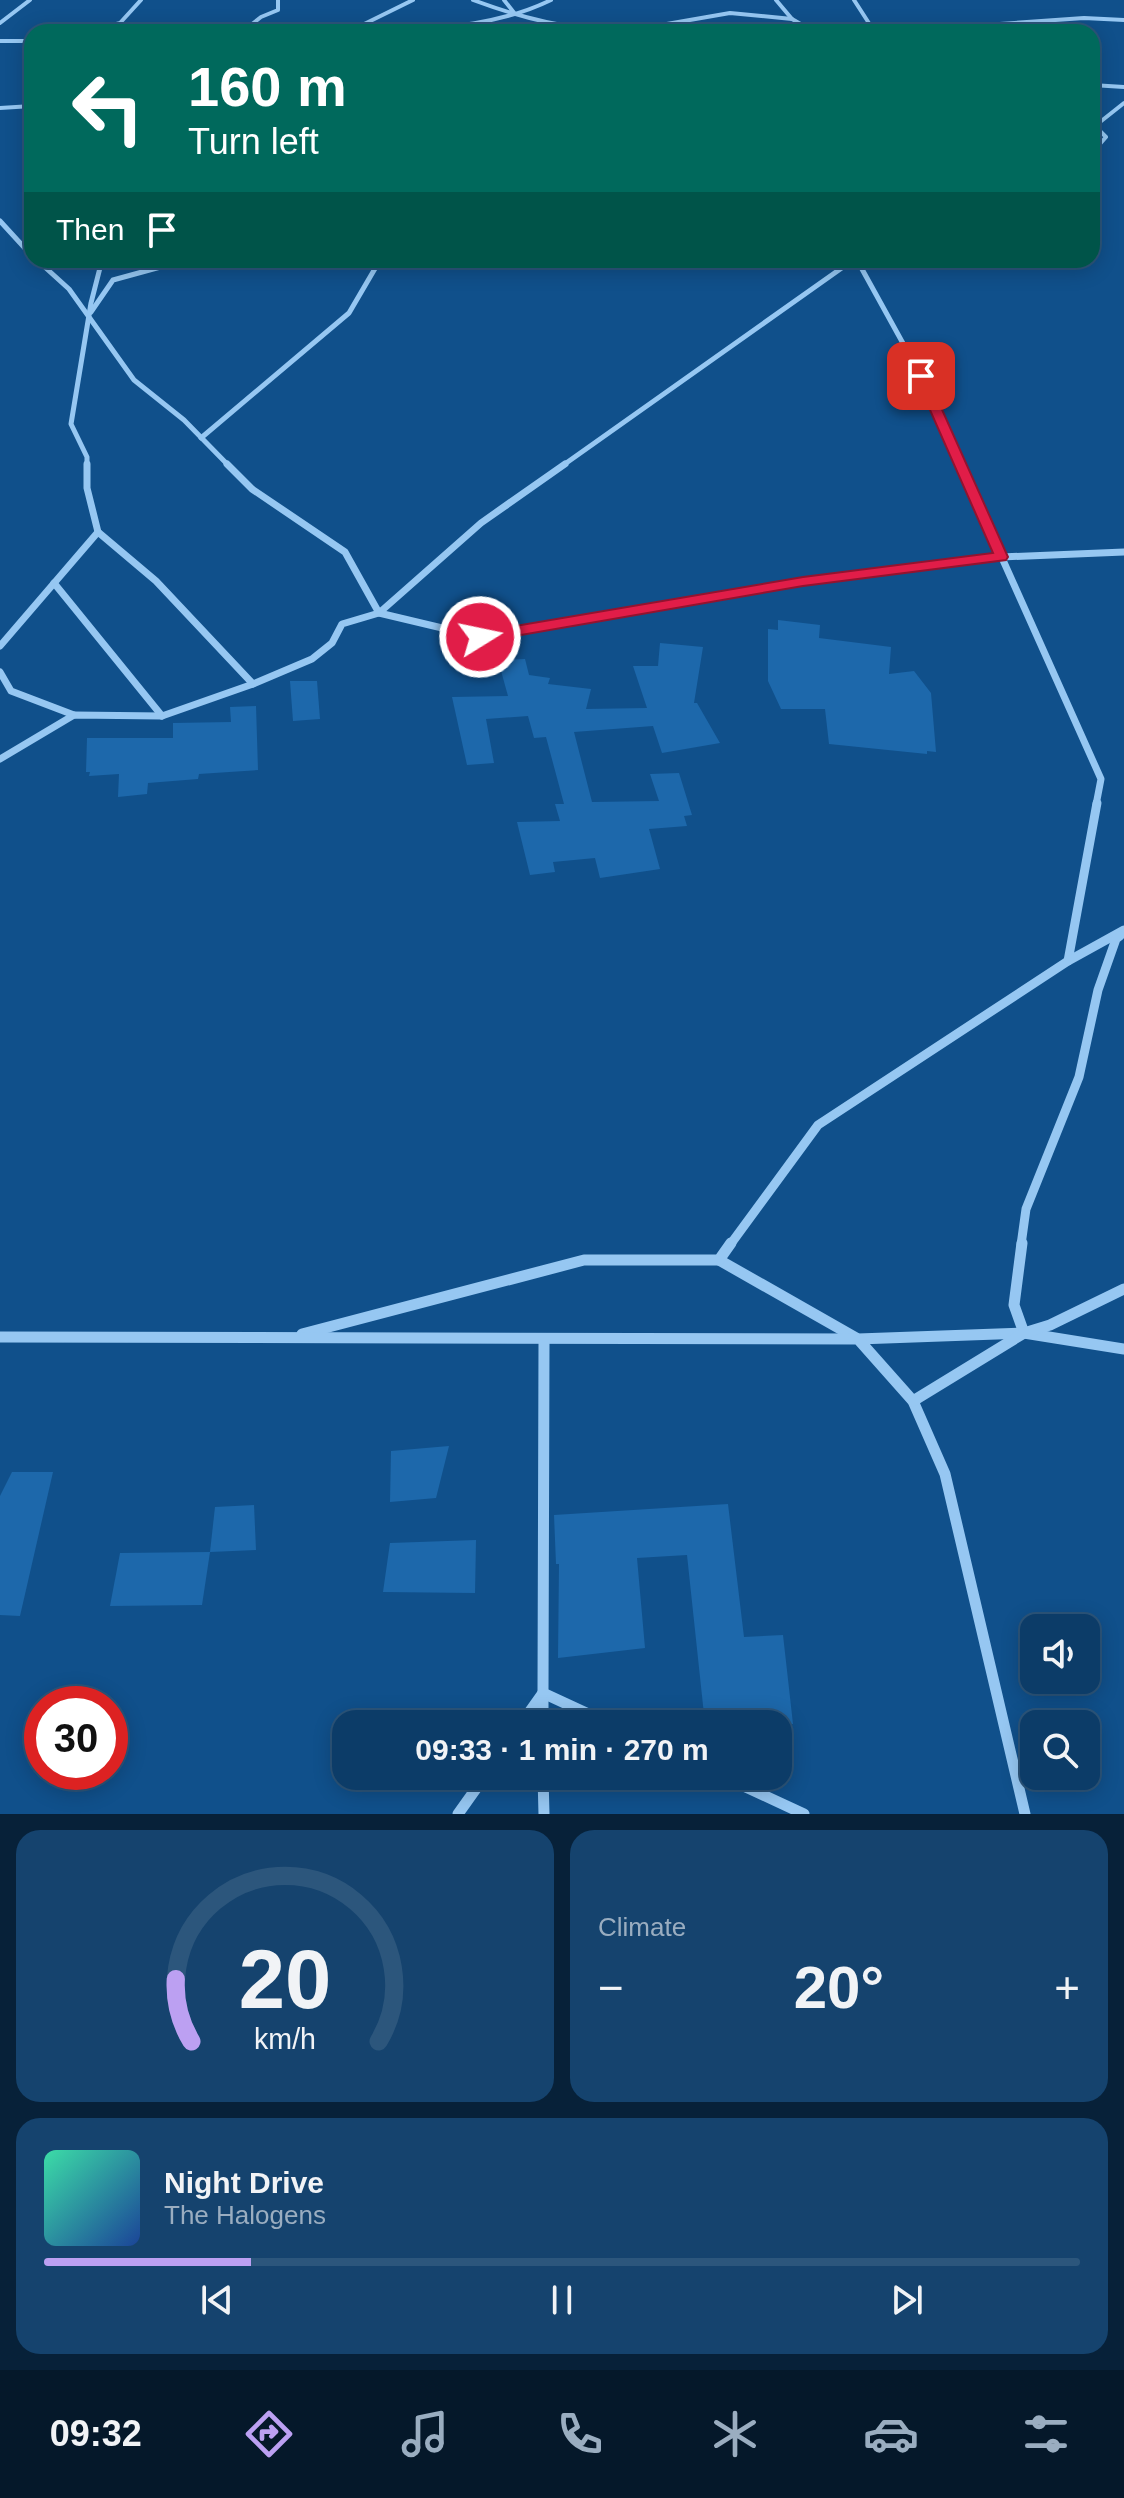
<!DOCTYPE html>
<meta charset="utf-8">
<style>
body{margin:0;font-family:Arial,sans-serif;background:#15436e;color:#f1f3f6;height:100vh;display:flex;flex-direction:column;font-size:30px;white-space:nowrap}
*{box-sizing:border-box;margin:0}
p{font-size:26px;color:#9aadc0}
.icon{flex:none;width:44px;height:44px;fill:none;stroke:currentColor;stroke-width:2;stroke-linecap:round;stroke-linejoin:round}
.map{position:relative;height:1814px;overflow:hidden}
.panel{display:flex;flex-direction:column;gap:16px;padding:16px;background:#072139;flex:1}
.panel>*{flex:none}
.top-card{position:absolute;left:24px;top:24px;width:1076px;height:244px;border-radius:24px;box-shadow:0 4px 20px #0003,0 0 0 2px #2c567c;background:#00695c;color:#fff;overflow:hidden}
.tools{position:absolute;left:1020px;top:1614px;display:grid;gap:16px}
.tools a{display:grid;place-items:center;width:80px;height:80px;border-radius:16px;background:#0c3c68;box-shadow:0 4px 20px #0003,0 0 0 2px #2c567c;font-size:40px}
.speed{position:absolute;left:24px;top:1686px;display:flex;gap:16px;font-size:40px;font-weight:700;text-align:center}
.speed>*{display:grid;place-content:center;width:104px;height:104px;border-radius:50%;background:#0c3c68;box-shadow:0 4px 20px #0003,0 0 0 2px #2c567c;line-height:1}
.speed .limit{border:12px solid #d22;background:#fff;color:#111}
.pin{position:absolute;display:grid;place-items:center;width:68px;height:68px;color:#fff;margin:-34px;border-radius:16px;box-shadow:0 4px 12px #0006}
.me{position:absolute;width:88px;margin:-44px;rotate:80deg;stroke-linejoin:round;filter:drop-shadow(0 0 6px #0008)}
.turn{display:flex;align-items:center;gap:28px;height:168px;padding:0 32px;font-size:36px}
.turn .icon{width:104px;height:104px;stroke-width:2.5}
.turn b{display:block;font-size:56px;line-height:68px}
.then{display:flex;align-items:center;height:76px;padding:0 32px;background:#0003;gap:16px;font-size:30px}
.big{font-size:60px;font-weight:800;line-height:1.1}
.panel .widget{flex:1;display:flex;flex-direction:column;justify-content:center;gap:12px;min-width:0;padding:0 28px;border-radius:24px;background:#15436e}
.panel .dial{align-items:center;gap:0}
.dial svg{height:208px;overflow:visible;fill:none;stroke:#2c567c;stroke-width:7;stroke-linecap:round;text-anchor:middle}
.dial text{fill:#f1f3f6;stroke:none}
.song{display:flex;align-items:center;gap:24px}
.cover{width:96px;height:96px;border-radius:12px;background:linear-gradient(135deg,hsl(160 70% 55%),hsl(220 70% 35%))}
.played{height:8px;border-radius:4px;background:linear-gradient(90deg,#bca0f2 20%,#2c567c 20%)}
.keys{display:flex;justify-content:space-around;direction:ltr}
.heat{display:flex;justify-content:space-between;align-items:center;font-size:44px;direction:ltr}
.panel .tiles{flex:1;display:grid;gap:16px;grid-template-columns:1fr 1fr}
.widget:last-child{grid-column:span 2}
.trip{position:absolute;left:332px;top:1710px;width:460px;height:80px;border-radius:24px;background:#0c3c68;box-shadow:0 4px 20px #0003,0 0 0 2px #2c567c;font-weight:800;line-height:80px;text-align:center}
.menu{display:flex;height:128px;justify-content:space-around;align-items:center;background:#05182a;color:#9aadc0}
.menu .icon{width:56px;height:56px}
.menu .current{color:#bca0f2}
.menu b{font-size:36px;color:#f1f3f6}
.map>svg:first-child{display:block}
</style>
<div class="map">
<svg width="1124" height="1814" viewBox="0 0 1124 1814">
<rect width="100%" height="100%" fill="#10508b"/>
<g fill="#1d68ab">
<polygon points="778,620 820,625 819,638 891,647 889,674 914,671 931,693 936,752 927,751 927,754 829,744 825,709 781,709 768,681 768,629 778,630"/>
<polygon points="660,643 703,647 694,703 697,703 720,743 662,753 653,726 574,732 592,802 659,801 650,774 679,773 692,815 684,816 687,826 649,829 660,869 600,878 595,858 553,862 555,872 530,875 517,822 560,821 555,804 564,804 546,737 534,738 528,716 486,719 494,763 467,765 452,697 508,696 498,660 525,659 529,675 550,678 548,684 591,689 586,709 647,708 633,666 658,666"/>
<polygon points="290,681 317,681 320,719 293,721"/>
<polygon points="256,706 258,770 199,774 198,779 148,783 147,794 118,797 119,774 89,776 90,772 86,772 87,738 173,738 173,723 231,722 230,707"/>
<polygon points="449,1446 436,1498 390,1502 391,1451"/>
<polygon points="12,1472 53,1472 20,1616 0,1615 0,1496"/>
<polygon points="728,1504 744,1637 783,1635 793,1724 705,1724 687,1555 637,1558 645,1648 558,1658 559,1564 556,1564 554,1515"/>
<polygon points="254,1505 256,1550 210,1552 215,1507"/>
<polygon points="476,1540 475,1593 383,1592 390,1543"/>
<polygon points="210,1552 202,1605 110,1606 120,1553"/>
</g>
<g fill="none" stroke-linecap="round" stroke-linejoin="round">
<g stroke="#96c7f2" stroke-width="4">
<path d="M473 0C508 13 545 24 582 28 620 32 648 22 688 32"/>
<polyline points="504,0 515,14"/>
<polyline points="776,0 792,19"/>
<polyline points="854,0 874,31"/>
<polyline points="0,23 30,0"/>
<polyline points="661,25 730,13 792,19 804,26 834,30 956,27 1084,18 1124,20"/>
<polyline points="88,32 120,23 141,0"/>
<polyline points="242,32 261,17 278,10 278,0"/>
<polyline points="348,32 413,0"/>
<path d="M368 32C431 28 494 28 551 0"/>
<polyline points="0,41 32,41"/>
<polyline points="1092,85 1124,87"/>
<polyline points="0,108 32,106"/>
<polyline points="1092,145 1099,145 1106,137 1095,126 1124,103"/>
</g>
<g stroke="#96c7f2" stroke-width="5">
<polyline points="0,221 32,256"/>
<polyline points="37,260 69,289 134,380 184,420 229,466"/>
<polyline points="857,260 921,376 961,466"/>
<polyline points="91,312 113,280 186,260"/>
<polyline points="201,438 349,313 380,260"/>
<polyline points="87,466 87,457 71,424 91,303 102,260"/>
<polyline points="562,466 853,260"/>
</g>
<g stroke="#96c7f2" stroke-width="7">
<polyline points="87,464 87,488 98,532 156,581 253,684"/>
<polyline points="227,464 252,489 345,552 379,613 480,637 803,581 1001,557 1124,552"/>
<polyline points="960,464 1101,779 1096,805"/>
<polyline points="54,583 162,716"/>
<polyline points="0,646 98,532"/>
<polyline points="0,672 11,691 74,715"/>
<polyline points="0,759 74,715 162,716 253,684 312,659 332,643 342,624 379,613 481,523 565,464"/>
</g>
<g stroke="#96c7f2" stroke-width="9">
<polyline points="1068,961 1097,803"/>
<polyline points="730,1245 818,1125 1068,961 1124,930"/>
<polyline points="1021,1245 1026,1209 1079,1077 1098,990 1116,939 1120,936"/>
</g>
<g stroke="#96c7f2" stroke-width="11">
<polyline points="1022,1243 1014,1305 1024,1333"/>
<polyline points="719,1260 858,1339 1024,1333 1124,1349"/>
<polyline points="302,1334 584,1260 719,1260 731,1243"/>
<polyline points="0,1337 858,1339 913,1401 945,1474 1025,1814"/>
<polyline points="544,1339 543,1693 610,1724"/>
<polyline points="913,1401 1024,1333 1050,1325 1124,1289"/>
<polyline points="543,1694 543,1724"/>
<polyline points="521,1724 543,1693"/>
<polyline points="543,1776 544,1814"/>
<polyline points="722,1776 804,1814"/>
<polyline points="458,1814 485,1776"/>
</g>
</g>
<polygon fill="#e11d48" stroke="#92132f" stroke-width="2" points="921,373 927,376 1008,557 1006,560 803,586 480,642 472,637 480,632 803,577 993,553 915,376"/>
</svg>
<div class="tools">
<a><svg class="icon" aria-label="sound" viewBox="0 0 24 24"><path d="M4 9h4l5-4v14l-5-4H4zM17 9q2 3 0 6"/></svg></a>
<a><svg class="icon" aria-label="search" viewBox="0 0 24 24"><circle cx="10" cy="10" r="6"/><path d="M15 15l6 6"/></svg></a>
</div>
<div class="speed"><div class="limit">30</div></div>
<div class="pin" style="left:921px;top:376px;background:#d93025"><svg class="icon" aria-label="arrive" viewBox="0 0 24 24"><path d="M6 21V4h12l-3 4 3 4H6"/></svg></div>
<svg class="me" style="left:480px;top:637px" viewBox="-20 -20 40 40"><circle r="17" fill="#e11d48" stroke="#fff" stroke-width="3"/><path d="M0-11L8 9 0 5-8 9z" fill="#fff"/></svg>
<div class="trip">09:33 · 1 min · 270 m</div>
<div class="top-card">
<div class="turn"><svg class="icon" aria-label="left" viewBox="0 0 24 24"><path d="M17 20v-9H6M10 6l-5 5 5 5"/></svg><div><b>160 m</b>Turn left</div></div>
<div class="then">Then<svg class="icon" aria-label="arrive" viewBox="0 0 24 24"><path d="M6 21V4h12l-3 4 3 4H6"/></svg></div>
</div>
</div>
<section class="panel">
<div class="tiles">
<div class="widget dial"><svg viewBox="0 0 100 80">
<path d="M14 69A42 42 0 1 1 86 69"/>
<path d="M14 69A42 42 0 0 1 8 45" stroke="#bca0f2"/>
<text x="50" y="56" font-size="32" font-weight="700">20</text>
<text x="50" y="72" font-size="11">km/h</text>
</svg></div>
<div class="widget"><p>Climate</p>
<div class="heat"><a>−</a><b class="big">20°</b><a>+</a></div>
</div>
<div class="widget">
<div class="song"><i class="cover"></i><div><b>Night Drive</b><p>The Halogens</p></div></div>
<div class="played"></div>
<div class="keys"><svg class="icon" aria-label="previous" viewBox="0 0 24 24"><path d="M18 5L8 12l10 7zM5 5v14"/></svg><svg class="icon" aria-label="pause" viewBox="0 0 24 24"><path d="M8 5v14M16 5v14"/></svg><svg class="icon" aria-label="next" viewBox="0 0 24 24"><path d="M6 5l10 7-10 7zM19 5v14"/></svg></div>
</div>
</div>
</section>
<nav class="menu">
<b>09:32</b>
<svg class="icon current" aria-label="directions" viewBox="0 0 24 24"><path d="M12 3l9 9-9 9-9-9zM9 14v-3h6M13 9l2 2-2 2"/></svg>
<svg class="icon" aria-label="music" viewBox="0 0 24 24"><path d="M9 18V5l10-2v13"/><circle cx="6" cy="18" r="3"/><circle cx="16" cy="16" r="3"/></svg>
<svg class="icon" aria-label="phone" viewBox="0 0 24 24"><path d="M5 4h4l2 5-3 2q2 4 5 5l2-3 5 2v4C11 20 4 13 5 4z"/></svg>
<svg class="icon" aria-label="climate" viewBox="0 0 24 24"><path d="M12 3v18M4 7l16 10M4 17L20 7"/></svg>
<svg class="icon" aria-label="car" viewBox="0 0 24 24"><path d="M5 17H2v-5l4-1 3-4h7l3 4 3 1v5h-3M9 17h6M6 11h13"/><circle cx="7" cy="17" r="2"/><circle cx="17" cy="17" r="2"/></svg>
<svg class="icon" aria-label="filters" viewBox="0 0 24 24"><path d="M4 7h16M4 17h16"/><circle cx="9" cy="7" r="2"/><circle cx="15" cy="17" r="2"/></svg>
</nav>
